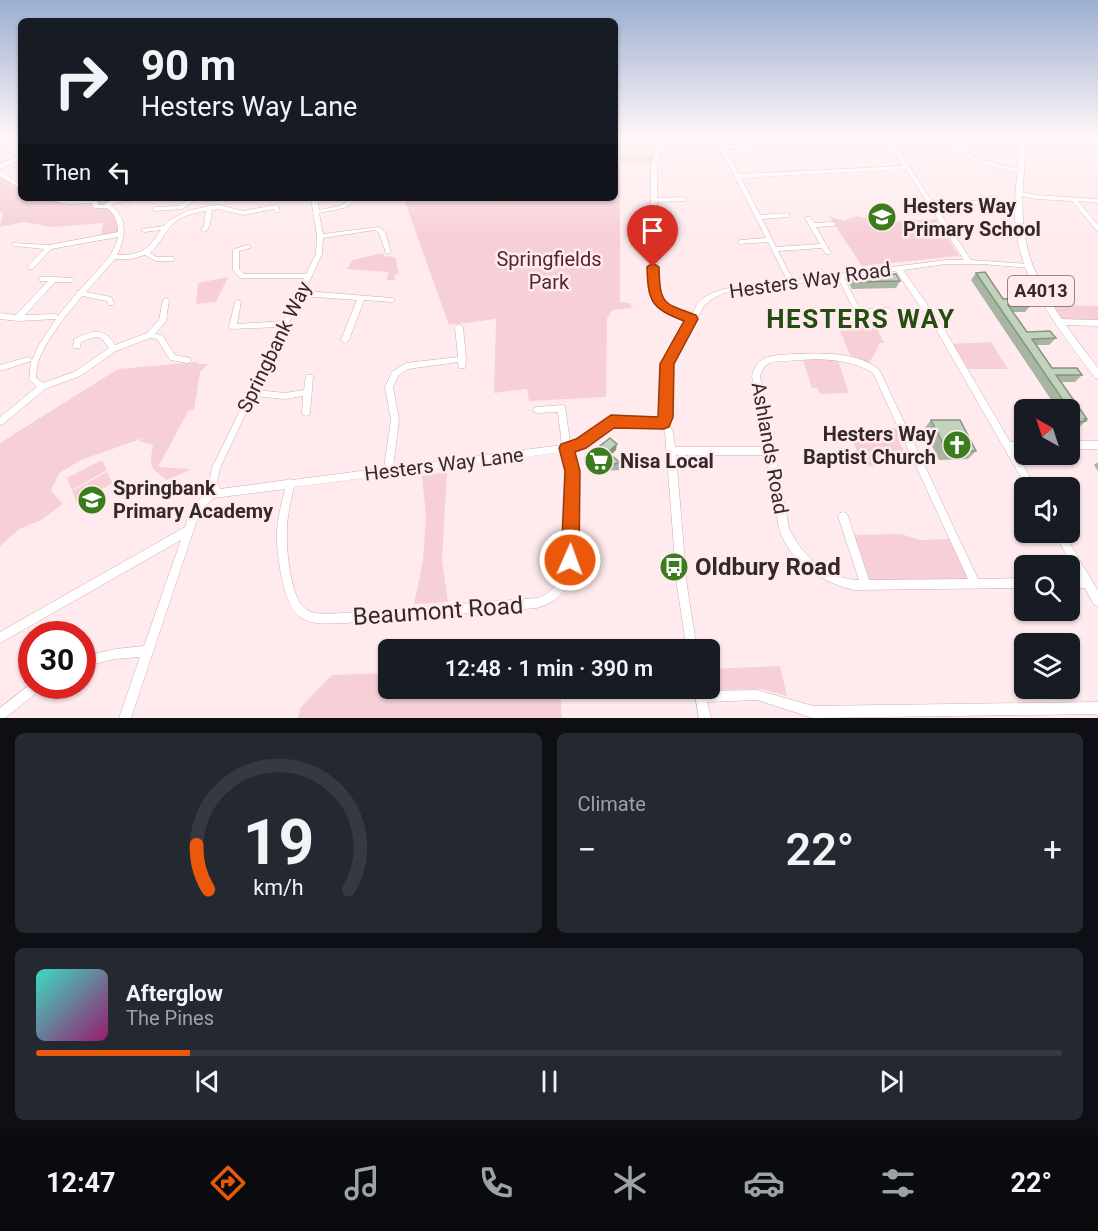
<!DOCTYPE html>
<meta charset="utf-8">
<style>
body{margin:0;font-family:Roboto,sans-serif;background:#242831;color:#f1f3f6;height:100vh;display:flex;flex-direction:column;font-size:22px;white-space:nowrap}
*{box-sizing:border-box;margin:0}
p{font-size:20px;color:#9ea1a6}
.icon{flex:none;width:33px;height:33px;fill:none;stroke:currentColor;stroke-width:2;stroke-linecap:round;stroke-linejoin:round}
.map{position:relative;height:718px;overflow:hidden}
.side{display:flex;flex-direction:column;gap:15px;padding:15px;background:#0d0f14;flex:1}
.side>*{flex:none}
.hud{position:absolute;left:18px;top:18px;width:600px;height:183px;border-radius:9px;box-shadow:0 2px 4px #0004;background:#171b24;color:#f1f3f6;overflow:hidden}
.needle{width:39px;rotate:321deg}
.controls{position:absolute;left:1014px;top:399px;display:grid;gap:12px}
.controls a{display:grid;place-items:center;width:66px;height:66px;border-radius:9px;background:#171b24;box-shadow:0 2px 4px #0004;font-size:30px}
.speed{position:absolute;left:18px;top:621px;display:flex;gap:12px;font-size:30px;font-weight:700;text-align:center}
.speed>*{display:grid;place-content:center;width:78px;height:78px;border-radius:50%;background:#171b24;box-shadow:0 2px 4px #0004;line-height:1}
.speed .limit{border:9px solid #d22;background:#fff;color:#111}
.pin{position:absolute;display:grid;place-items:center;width:51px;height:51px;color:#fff;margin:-62px -26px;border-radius:50% 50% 50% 0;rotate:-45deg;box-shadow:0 0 6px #0007}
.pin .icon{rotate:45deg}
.me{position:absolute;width:66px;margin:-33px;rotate:2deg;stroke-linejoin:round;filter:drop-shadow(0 0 4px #0008)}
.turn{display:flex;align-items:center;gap:21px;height:126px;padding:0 24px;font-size:27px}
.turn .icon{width:78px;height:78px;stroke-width:2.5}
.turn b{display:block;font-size:42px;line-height:51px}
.then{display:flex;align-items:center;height:57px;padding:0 24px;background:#0003;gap:12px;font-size:22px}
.big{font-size:45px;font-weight:600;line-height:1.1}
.side .card{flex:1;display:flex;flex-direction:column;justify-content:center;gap:9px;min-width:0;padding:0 21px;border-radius:9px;background:#242831}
.side .dial{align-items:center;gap:0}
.dial svg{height:156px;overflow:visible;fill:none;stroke:#363941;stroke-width:7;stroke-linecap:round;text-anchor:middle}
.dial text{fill:#f1f3f6;stroke:none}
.song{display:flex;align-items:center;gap:18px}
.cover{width:72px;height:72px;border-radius:9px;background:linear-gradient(135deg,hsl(170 70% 55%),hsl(320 70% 35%))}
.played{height:6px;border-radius:3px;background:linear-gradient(90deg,#ea580c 15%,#363941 15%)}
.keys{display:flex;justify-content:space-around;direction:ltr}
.heat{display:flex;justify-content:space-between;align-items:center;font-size:33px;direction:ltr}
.side .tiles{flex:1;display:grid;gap:15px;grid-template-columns:1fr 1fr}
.card:last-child{grid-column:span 2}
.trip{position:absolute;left:378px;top:639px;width:342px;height:60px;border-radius:9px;background:#171b24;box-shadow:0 2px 4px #0004;font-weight:600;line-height:60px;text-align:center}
.tabs{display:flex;height:96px;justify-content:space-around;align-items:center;background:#090b0e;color:#9ea1a6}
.tabs .icon{width:42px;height:42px}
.tabs .selected{color:#ea580c}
.tabs b{font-size:27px;color:#f1f3f6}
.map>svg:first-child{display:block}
</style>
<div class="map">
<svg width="1098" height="718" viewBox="0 0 1098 718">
<rect width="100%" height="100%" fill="#ffebee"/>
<g fill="#f6d0d6">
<polygon points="615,143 620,143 621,154 656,156 654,164 620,163 620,302 630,303 632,308 612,310 607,319 606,397 529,401 527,389 494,393 496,319 449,325 405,202 414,198 615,198"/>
<polygon points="0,173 21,187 21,198 46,198 64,202 136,198 113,201 108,206 115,211 120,234 101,238 103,223 52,227 24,222 0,227 3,212 0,211"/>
<polygon points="829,216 844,221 856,216 887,222 936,219 959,256 862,266"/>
<polygon points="383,253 384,256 395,257 399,273 394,275 395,280 386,280 389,272 347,269 352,260"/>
<polygon points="228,277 216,302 196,304 198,283"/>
<polygon points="1049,305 1098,306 1098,323 1059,322"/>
<polygon points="873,321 884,343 879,343 876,352 867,365 852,359 836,322"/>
<polygon points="991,342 1008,369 963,369 949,344"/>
<polygon points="802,357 837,357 849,393 820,394 817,388 812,388"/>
<path d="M197 362 199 364H208L200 372 194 410H189L158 467 191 469 167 480C149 467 149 467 153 445L139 441 146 437 81 460 59 473 51 491 63 504 41 520 19 529 0 546V443L118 369Z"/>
<polygon points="897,428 901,436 897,436 907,458 911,458 914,465 863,466 848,429"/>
<polygon points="102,460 107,470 72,490 67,478"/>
<polygon points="107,472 113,483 77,503 72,491"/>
<polygon points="447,472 442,560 448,602 414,604 423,561 426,516 422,476"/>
<polygon points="901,534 920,540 955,539 975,584 866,585 849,535"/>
<polygon points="780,666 787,696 761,689 708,690 710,669"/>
<polygon points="388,673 388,688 560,689 562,718 298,718 300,708 332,675"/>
</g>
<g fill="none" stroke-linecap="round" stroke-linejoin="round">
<g stroke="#ceaeb3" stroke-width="1">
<g id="minor">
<path d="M651 136H675L662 151 657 164V198L684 197 687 199 684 201 657 202V293L665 305 691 316C694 311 696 304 701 300 719 284 762 284 787 280L768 242 740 244 737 242 740 240 766 238 724 156 709 136H713L722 146 756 142 822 141 828 140 832 136H837L832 142 822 145 756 146 724 149 730 156 739 174 903 166 884 136H889L932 201H1000L1001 202 998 204 935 205 971 260 1029 264 1032 266 1031 268 982 264H946L903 270 943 327 1010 442H1024V448L1014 449 1036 488H1027L937 331 896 271 844 278 860 309 888 308 892 311 888 314H856L838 278 724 293 712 299 704 306 671 364V409L668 423 673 432 675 447H765L752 376C754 370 756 364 762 360 771 354 783 355 794 354 820 353 860 351 880 371L978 579 1024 578V588L854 590C821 582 790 563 779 528 777 520 777 512 775 505 772 488 769 471 766 455H676L687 586 697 650H687L677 586 665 432 662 426 612 425 584 447 571 450 576 470 573 575C565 593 556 602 537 608L345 623C331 623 312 626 300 617 282 604 276 550 277 530 278 516 282 502 285 489L214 498 205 506 197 520 131 718H119L140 657 115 659 82 667V657L115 649 144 646 181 540 0 643V632L185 527C190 512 197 499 211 490L209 482 212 468 248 394 247 393 280 327 230 329 229 327 235 302 238 300 241 302 237 324 283 321 296 294V293L304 278H240L233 270V250L234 249 248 245 251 247 250 248 239 251V269L244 274H306L316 254 317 236 311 198H317L319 210 340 206 353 198H360L344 208 319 213 323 234 378 227 385 232 391 252 388 254 386 253 379 233 375 230 323 238 322 254 305 291 392 298 395 300 392 302 364 300 349 340 345 343 341 340 357 300 302 296 257 390 285 393 304 390 306 375H312L313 377 310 413 309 415 306 416 303 415 302 413 303 396 285 399 254 396 220 468 217 482 220 489 287 480 290 479 292 480 384 468 391 420 385 387 392 372 406 363 458 357 455 327 459 324 463 327 466 359 465 368H459L458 362 408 369 398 376 393 387 399 420 393 467 562 445 558 412 537 413 534 412 533 410 534 408 537 407 562 405 565 406 570 443 579 441 611 419 661 420 663 409V364L688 321 661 309 651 293V201L650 200 651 199V164L656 151 668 138H653ZM906 169 964 260H946L793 280 778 251 822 248 826 254H830L831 253 816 227 833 226 836 224 833 222 814 223 810 217H806L805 218 820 244 776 247 762 219 787 217 790 215 787 213 760 215 741 178ZM817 359C838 360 855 362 873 373L968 579 869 580 848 516 846 513 843 512 840 513 838 516 859 580C828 580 801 555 789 528L760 376 764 367 771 362ZM563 452 568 470 563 575C557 586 550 594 537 598L345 613C334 613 317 616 307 610 290 600 286 548 287 530 287 515 291 501 294 487Z"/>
<path d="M944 136H950C971 161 994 163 1024 170L1025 171 1022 173C989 166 967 164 944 136Z"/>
<polygon points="0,171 21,184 21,189 0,176"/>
<polygon points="1020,192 1036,195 1098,199 1098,203 1078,201 1098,225 1098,231 1096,230 1072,201 1036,199 1018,195 1017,194"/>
<path d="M43 198 76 200 108 198 97 202 99 205H104L113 199 139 198 136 200 115 203 111 206C128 217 126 238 117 255 142 255 148 250 161 230L144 232 142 231V229L164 226 168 221 187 211 209 206 219 205 243 211 276 205 278 206 280 211 277 213 275 212 274 209 243 215 219 209 212 210 210 225 206 231 204 232 201 230 204 225 206 211C194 213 179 216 171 226 163 235 159 245 150 253L157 257H173L174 259 173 261H156L145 255 131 259H115L86 292 111 297 114 303 113 305H109L107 301 82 296C68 313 44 342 38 363 36 368 37 373 36 378L43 383 74 372 109 348 103 340 98 337 91 338 81 342 80 348H74L73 346 74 339C92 331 103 326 115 345L147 333 159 320 163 300 166 298 169 300 166 321 155 334 162 335 175 355 190 358 191 360 190 362 187 363 170 360 157 339 150 338 116 351 80 376 45 389 3 424 0 425V417L37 387 29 379 31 361 0 371V365L28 357 32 360 40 343 56 319 18 321 0 319V313L16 315 48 281H40L39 279 40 277H54L73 278 74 280 73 282H55L25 315 55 314 58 316 76 294 77 291H79L110 256 116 244 118 237 51 249 33 269H29L28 267 29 265 44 249 15 246 13 245V243L49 245 118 232C118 222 115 214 107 208H94L92 203 69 204 46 200Z"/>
<polygon points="191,198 198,198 182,209 155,211 152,209 155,207 179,206"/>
<polygon points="1059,319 1098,320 1098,326 1059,325 1055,322"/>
<rect x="1070" y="441" width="28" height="8"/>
<polygon points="1054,532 1063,532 1098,591 1098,606 1094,605 1085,588 1070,588 1070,578 1079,578"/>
<polygon points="32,683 32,686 41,686 40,690 5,718 0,718 0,708"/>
<polygon points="694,688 705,688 705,691 757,690 813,706 1098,702 1098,714 813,718 757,700 707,702 711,718 699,718"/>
</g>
</g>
<g stroke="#ceaeb3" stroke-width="1">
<g id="major">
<path d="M1021 136H1027C1025 163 1021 191 1023 219 1026 278 1064 323 1098 368V379L1095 378C1060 330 1018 281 1015 219 1014 191 1019 164 1021 136Z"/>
<polygon points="21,155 21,159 0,169 0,164"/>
</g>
</g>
<use href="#minor" fill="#fff" fill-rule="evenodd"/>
<use href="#major" fill="#fff" fill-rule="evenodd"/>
</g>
<g fill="#a7b5a2">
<polygon points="976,273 1003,299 1031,305 1025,312 1013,312 1027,332 1056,338 1049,345 1036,345 1052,368 1082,375 1075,382 1061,382 1087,419 1085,420 1086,421 1078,428 1070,428 1070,410 1058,410 971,280"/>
<polygon points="853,276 900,281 896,288 852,289 849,283"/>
<polygon points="931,420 976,451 968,459 939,460 924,429"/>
<polygon points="616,450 611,455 620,463 619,470 605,471 599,465 595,468 593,465 589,468 585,464 585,458"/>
<polygon points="1098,462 1098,471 1094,465"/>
</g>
<g fill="#889484">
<polygon points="617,444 616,450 607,458 608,452"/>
<polygon points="593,459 593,465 589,468 590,462"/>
<polygon points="599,459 599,465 595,468 596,461"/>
</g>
<g fill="#c2d3bc" stroke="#889484" stroke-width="1.5">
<polygon points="985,272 1003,299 1026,298 1031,305 1008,305 1027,332 1050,331 1056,338 1032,339 1052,368 1077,368 1082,375 1056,375 1087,419 1084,419 1086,421 1078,422 976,273"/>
<polygon points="896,274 900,281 856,282 853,276"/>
<polygon points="931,420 960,420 976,451 947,451"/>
<polygon points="610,438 617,444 608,452 620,463 606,465 599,459 596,461 593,459 590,462 585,458"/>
</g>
<linearGradient id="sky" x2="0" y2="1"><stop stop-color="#9baecf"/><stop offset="0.58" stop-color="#fff6f7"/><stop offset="1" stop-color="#fff6f7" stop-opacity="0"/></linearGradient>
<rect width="1098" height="236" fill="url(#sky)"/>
<path fill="#ea580c" stroke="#983908" stroke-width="1.5" d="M653 263 659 267C660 304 662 303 696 315L698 319 674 364 673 417 669 427 664 429 614 428 586 448 575 452 580 471 579 560 576 566 570 568 564 566 561 560 565 471 559 448 561 444 576 439 611 415 658 417 660 364 684 321C651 308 648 302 647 267Z"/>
<defs>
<g id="school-disc" transform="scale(1.5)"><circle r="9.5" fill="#3b7c1d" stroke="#ffebee"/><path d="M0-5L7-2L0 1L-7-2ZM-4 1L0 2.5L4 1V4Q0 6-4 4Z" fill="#fff"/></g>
<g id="church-disc" transform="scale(1.5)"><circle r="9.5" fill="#3b7c1d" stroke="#ffebee"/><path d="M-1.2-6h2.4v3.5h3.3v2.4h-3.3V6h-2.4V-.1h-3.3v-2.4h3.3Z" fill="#fff"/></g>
<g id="supermarket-disc" transform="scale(1.5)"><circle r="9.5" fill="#3b7c1d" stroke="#ffebee"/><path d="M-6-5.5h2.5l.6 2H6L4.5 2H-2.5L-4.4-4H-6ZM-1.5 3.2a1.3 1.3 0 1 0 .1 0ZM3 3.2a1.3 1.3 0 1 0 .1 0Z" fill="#fff"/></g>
<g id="bus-disc" transform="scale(1.5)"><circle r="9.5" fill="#3b7c1d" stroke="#ffebee"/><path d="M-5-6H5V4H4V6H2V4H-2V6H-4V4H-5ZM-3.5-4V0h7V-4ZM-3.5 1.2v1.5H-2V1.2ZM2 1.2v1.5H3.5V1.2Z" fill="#fff"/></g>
</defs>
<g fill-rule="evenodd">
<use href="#school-disc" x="882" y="217"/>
<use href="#church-disc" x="957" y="445"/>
<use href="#supermarket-disc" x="599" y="461"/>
<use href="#school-disc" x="92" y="500"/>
<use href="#bus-disc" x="674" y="567"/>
</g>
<g text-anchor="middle" stroke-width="5" stroke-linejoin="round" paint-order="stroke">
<rect fill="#ffebee" stroke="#716265" stroke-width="1.5" x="1008" y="276" width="66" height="30" rx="4.5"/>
<g font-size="18" font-weight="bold" fill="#34282a">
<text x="1041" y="297">A4013</text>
</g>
<g font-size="20" font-weight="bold" fill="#34282a" stroke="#ffebee" text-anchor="start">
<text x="903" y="213">Hesters Way<tspan x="903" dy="23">Primary School</tspan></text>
<text x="936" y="441" text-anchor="end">Hesters Way<tspan x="936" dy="23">Baptist Church</tspan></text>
<text x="620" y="468">Nisa Local</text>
<text x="113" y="495">Springbank<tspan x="113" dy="23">Primary Academy</tspan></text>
</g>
<g font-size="20" fill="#562530" stroke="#ffebee">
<text x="549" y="266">Springfields<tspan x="549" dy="23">Park</tspan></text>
</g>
<g font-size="20" fill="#34282a" stroke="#ffebee">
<text transform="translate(810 280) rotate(-8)" y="7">Hesters Way Road</text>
<text transform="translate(274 347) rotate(-64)" y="7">Springbank Way</text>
<text transform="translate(770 448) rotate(80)" y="7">Ashlands Road</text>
<text transform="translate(444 464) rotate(-7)" y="7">Hesters Way Lane</text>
</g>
<g font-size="24" font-weight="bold" fill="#34282a" stroke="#ffebee" text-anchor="start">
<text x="695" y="575">Oldbury Road</text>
</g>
<g font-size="24" fill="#34282a" stroke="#ffebee">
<text transform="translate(438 611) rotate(-4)" y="8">Beaumont Road</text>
</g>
<g font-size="26" font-weight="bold" letter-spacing="1.5" fill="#234d11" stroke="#ffebee">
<text x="861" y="328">HESTERS WAY</text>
</g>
</g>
</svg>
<div class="controls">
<a><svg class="needle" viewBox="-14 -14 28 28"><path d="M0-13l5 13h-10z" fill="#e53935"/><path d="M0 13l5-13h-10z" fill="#9ea1a6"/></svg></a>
<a><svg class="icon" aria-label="sound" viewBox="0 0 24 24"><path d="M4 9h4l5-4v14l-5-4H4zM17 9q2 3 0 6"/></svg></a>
<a><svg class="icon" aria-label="search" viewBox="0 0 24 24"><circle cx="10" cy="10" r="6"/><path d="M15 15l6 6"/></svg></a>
<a><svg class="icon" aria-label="layers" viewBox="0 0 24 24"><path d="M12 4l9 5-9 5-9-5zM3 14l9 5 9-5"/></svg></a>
</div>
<div class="speed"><div class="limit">30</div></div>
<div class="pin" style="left:653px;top:267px;background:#d93025"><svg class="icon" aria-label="arrive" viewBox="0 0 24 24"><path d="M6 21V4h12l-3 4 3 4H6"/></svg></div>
<svg class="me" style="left:570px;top:560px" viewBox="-20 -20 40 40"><circle r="17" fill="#ea580c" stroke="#fff" stroke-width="3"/><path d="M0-11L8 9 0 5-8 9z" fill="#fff"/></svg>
<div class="trip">12:48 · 1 min · 390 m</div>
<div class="hud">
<div class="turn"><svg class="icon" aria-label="right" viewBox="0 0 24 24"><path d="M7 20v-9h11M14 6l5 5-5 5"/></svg><div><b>90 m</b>Hesters Way Lane</div></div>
<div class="then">Then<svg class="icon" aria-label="left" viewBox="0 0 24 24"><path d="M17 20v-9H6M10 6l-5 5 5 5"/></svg></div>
</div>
</div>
<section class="side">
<div class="tiles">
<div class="card dial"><svg viewBox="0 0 100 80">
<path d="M14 69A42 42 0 1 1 86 69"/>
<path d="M14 69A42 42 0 0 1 8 46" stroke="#ea580c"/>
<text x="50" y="56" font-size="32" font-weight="700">19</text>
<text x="50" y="72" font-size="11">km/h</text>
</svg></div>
<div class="card"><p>Climate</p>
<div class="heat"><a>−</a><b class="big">22°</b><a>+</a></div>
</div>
<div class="card">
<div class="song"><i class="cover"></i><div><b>Afterglow</b><p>The Pines</p></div></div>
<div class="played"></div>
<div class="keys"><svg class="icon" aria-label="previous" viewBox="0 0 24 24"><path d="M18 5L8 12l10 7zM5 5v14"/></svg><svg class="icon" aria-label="pause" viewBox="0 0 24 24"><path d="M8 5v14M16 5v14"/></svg><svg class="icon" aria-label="next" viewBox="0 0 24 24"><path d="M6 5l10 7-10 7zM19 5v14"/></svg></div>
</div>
</div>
</section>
<nav class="tabs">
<b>12:47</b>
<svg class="icon selected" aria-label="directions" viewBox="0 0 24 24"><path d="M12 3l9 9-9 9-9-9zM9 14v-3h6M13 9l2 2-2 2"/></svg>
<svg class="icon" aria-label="music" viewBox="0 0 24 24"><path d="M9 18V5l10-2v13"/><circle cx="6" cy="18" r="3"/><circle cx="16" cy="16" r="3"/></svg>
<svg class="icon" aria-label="phone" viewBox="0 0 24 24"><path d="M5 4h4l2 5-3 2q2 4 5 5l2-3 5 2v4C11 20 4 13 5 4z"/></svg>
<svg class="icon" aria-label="climate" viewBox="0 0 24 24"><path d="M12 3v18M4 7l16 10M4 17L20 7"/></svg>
<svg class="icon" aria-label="car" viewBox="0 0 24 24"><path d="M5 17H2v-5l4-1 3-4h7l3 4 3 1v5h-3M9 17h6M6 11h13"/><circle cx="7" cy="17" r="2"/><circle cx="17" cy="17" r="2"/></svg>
<svg class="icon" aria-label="filters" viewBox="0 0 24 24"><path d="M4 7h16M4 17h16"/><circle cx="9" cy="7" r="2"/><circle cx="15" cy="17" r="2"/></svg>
<b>22°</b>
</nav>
